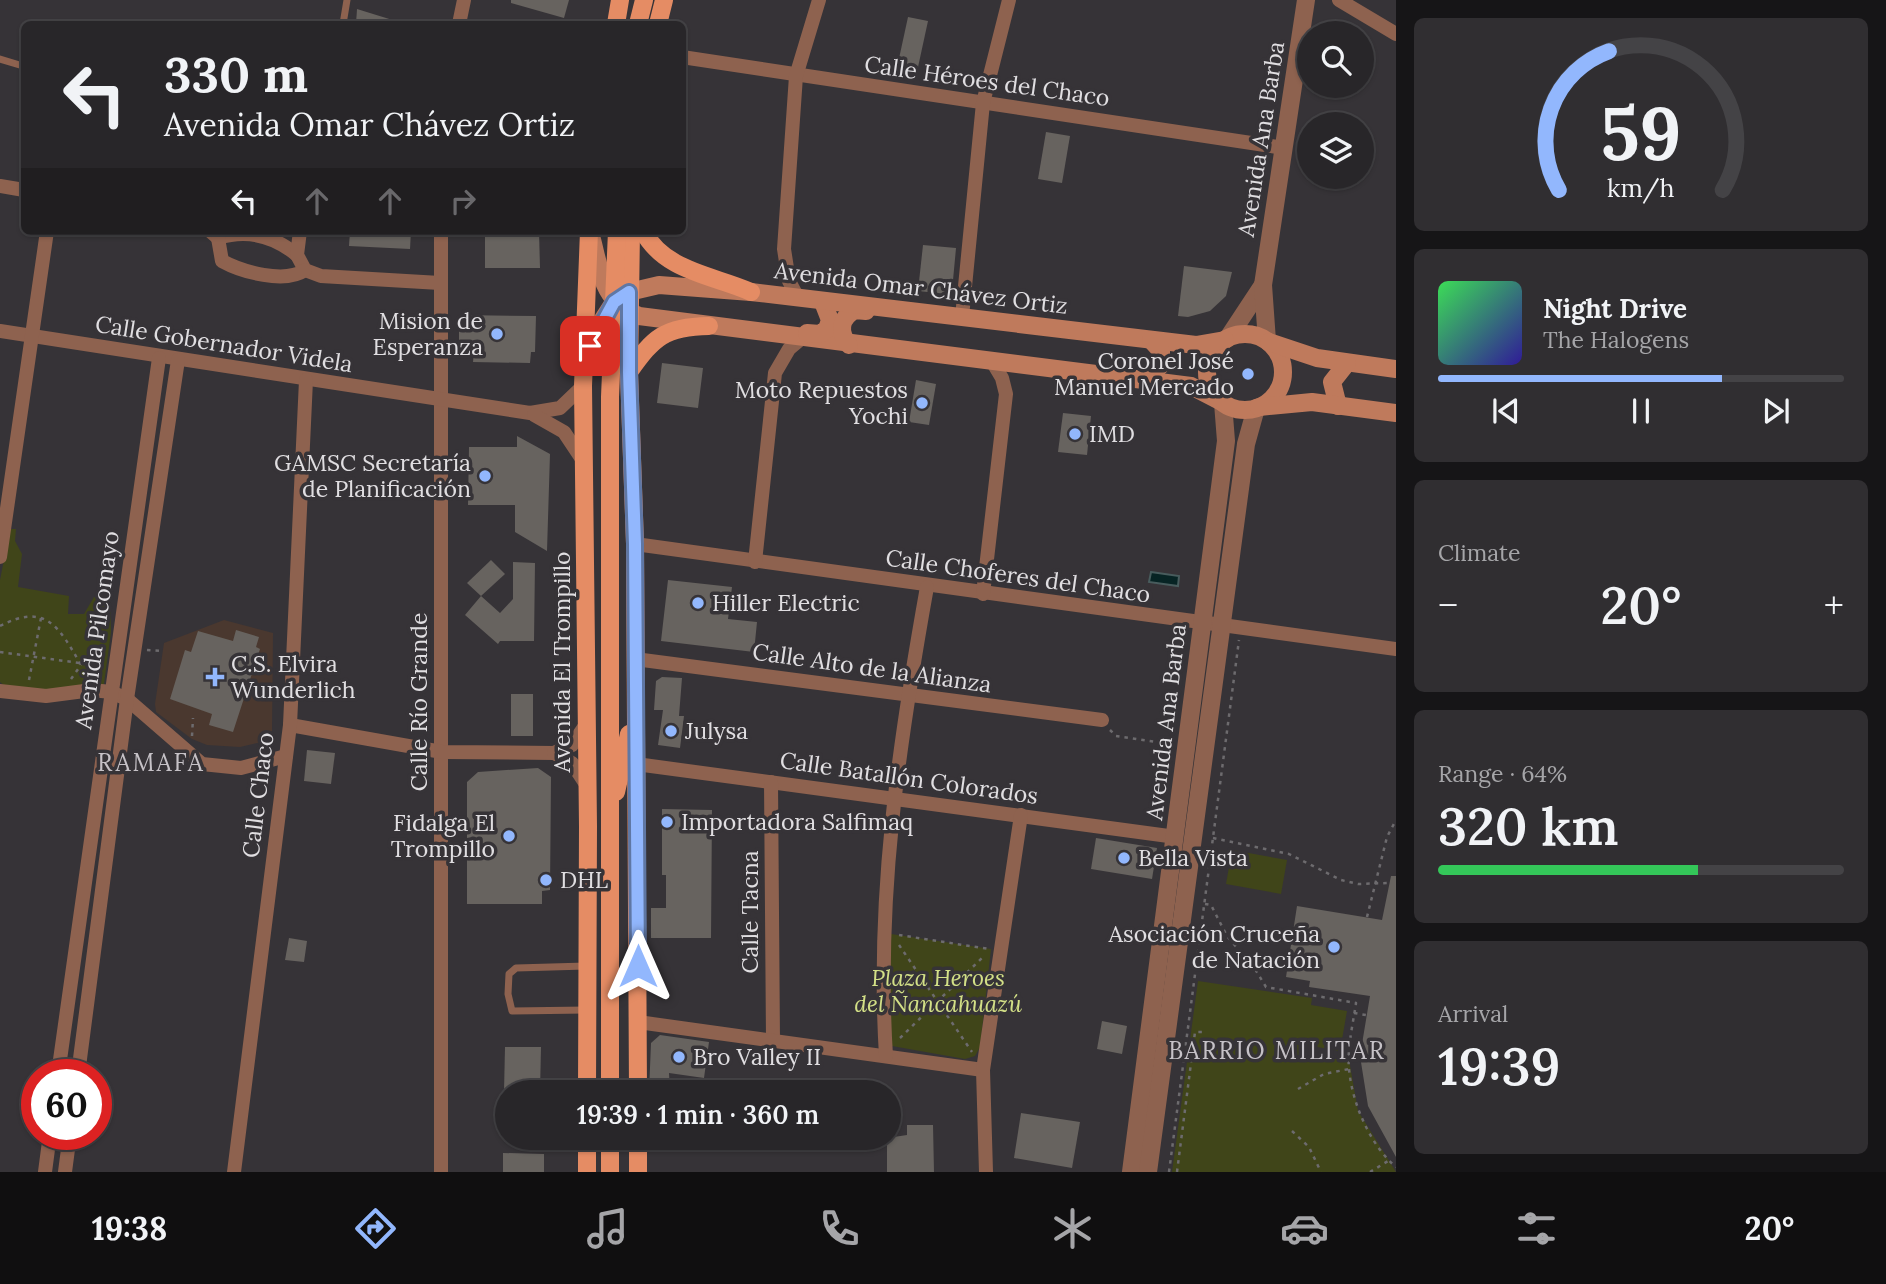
<!DOCTYPE html>
<meta charset="utf-8">
<style>
body{margin:0;font-family:Lora,serif;background:#302e31;color:#f1f3f6;height:100vh;display:flex;flex-direction:column;font-size:26px;white-space:nowrap}
*{box-sizing:border-box;margin:0}
p{font-size:23px;color:#a5a5a8}
.icon{flex:none;width:38px;height:38px;fill:none;stroke:currentColor;stroke-width:2;stroke-linecap:round;stroke-linejoin:round}
.map{position:relative;flex:1;overflow:hidden}
.sheet{display:flex;flex-direction:column;gap:18px;padding:18px;background:#161517;width:490px}
.sheet>*{flex:none}
.guide{position:absolute;left:21px;top:21px;width:665px;height:214px;border-radius:10px;box-shadow:0 2px 5px #0004,0 0 0 2px #444346;background:#282629;color:#f1f3f6;overflow:hidden}
.fabs{position:absolute;left:1297px;top:21px;display:grid;gap:14px}
.fabs a{display:grid;place-items:center;width:77px;height:77px;border-radius:50%;background:#282629;box-shadow:0 2px 5px #0004,0 0 0 2px #444346;font-size:35px}
.speed{position:absolute;left:21px;top:1059px;display:flex;gap:14px;font-size:35px;font-weight:700;text-align:center}
.speed>*{display:grid;place-content:center;width:91px;height:91px;border-radius:50%;background:#282629;box-shadow:0 2px 5px #0004,0 0 0 2px #444346;line-height:1}
.speed .limit{border:10px solid #d22;background:#fff;color:#111}
.pin{position:absolute;display:grid;place-items:center;width:60px;height:60px;color:#fff;margin:-30px;border-radius:14px;box-shadow:0 4px 10px #0006}
.me{position:absolute;width:77px;margin:-38px;rotate:0deg;stroke-linejoin:round;filter:drop-shadow(0 0 5px #0008)}
.turn{display:flex;align-items:center;gap:24px;height:147px;padding:0 28px;font-size:32px}
.turn .icon{width:91px;height:91px;stroke-width:2.5}
.turn b{display:block;font-size:49px;line-height:60px}
.lanes{display:flex;align-items:center;height:66px;padding:0 28px;background:#0003;justify-content:center;gap:35px;direction:ltr}
.lanes .off{opacity:.35}
.big{font-size:52px;font-weight:600;line-height:1.1}
.sheet .tile{flex:1;display:flex;flex-direction:column;justify-content:center;gap:10px;min-width:0;padding:0 24px;border-radius:10px;background:#302e31}
.sheet .dial{align-items:center;gap:0}
.dial svg{height:182px;overflow:visible;fill:none;stroke:#444346;stroke-width:7;stroke-linecap:round;text-anchor:middle}
.dial text{fill:#f1f3f6;stroke:none}
.song{display:flex;align-items:center;gap:21px}
.cover{width:84px;height:84px;border-radius:10px;background:linear-gradient(135deg,hsl(130 70% 55%),hsl(250 70% 35%))}
.played{height:7px;border-radius:4px;background:linear-gradient(90deg,#92b7fd 70%,#444346 70%)}
.keys{display:flex;justify-content:space-around;direction:ltr}
.heat{display:flex;justify-content:space-between;align-items:center;font-size:38px;direction:ltr}
.charge{height:10px;border-radius:5px;background:linear-gradient(90deg,#34c759 64%,#444346 0)}
.trip{position:absolute;left:495px;top:1080px;width:406px;height:70px;border-radius:35px;background:#282629;box-shadow:0 2px 5px #0004,0 0 0 2px #444346;font-weight:600;line-height:70px;text-align:center}
.dock{display:flex;height:112px;justify-content:space-around;align-items:center;background:#100f10;color:#a5a5a8}
.dock .icon{width:49px;height:49px}
.dock .current{color:#92b7fd}
.dock b{font-size:32px;color:#f1f3f6}
main{display:flex;flex:1;min-height:0}
.map>svg:first-child{display:block}
</style>
<main>
<div class="map">
<svg width="1396" height="1172" viewBox="0 0 1396 1172">
<rect width="100%" height="100%" fill="#363337"/>
<polygon fill="#4a382f" points="224,620 273,633 272,731 265,741 240,747 207,745 192,739 156,712 155,704 164,643"/>
<g fill="#404519">
<polygon points="10,529 16,529 15,541 22,554 18,587 69,596 68,614 84,614 94,597 110,600 111,632 104,684 53,691 5,686 0,682 0,580"/>
<polygon points="1232,850 1287,860 1281,894 1226,884"/>
<polygon points="891,934 991,949 980,1047 975,1056 965,1059 892,1046 889,1039"/>
<polygon points="1198,981 1312,998 1311,1005 1347,1011 1340,1051 1306,1045 1304,1057 1349,1060 1358,1111 1396,1172 1172,1172"/>
</g>
<polygon fill="#072424" stroke="#485c5d" stroke-width="2" points="1151,572 1179,576 1178,586 1149,582"/>
<g fill="#67635f">
<polygon points="511,0 569,0 564,18 511,3"/>
<polygon points="357,9 399,22 399,24 356,24"/>
<polygon points="908,17 928,21 915,81 895,77"/>
<polygon points="1046,132 1070,136 1062,183 1038,179"/>
<polygon points="350,231 411,231 410,249 349,246"/>
<polygon points="485,231 539,231 540,268 485,268"/>
<polygon points="923,245 956,248 952,291 947,294 918,291"/>
<polygon points="1184,266 1232,272 1226,296 1210,311 1188,317 1178,316"/>
<polygon points="459,315 536,316 535,352 531,352 530,363 473,362 474,352 459,351"/>
<polygon points="662,363 703,368 698,408 657,403"/>
<polygon points="916,380 936,384 929,425 909,422"/>
<polygon points="1063,413 1091,416 1087,455 1058,452"/>
<polygon points="517,436 550,454 547,551 515,532 515,505 468,505 469,447 517,447"/>
<polygon points="491,560 505,574 481,596 467,583"/>
<polygon points="513,562 535,563 534,641 500,641 498,644 465,615 481,596 500,613 513,599"/>
<polygon points="668,580 732,587 728,619 757,622 754,652 661,641"/>
<polygon points="236,630 259,637 256,647 260,649 233,732 209,725 212,714 170,699 185,650 191,652 198,631 233,641"/>
<polygon points="662,677 682,678 679,716 684,716 680,748 658,745 663,710 654,710 656,681"/>
<rect x="511" y="694" width="22" height="42"/>
<polygon points="307,750 335,753 331,784 304,781"/>
<polygon points="538,768 551,777 550,890 542,891 542,904 467,904 467,782 478,772"/>
<polygon points="662,809 712,810 711,938 651,938 651,908 666,908 666,875 662,875"/>
<polygon points="1096,838 1157,848 1152,879 1091,869"/>
<polygon points="1391,876 1396,876 1396,1157 1368,1106 1360,1056 1370,996 1309,987 1310,981 1286,977 1297,906 1382,920"/>
<polygon points="289,938 307,941 304,962 285,960"/>
<polygon points="1102,1021 1127,1026 1122,1054 1097,1049"/>
<polygon points="660,1035 709,1042 704,1078 669,1073 670,1092 649,1092 651,1043"/>
<polygon points="505,1047 541,1047 540,1092 504,1092"/>
<polygon points="1021,1113 1080,1122 1072,1168 1014,1158"/>
<polygon points="907,1125 933,1125 934,1172 887,1172 887,1138 907,1135"/>
<polygon points="503,1153 544,1154 544,1172 503,1172"/>
</g>
<g fill="none" stroke-linecap="round" stroke-linejoin="round">
<g stroke="#6d6b6e" stroke-width="2.5" stroke-dasharray="3.5 5" stroke-linecap="butt">
<path d="M0 626C46 602 59 627 81 665"/>
<polyline points="147,650 161,651"/>
<polyline points="0,652 101,666"/>
<polyline points="71,679 81,665"/>
<polyline points="29,680 41,618"/>
<polyline points="1110,730 1116,736 1170,744"/>
<polyline points="192,736 193,718"/>
<polyline points="1213,838 1289,854 1341,880 1358,884 1389,883"/>
<path d="M1205 904 1211 905 1227 936 1255 969 1266 987 1356 1003C1353 1024 1347 1048 1349 1069 1352 1103 1370 1145 1396 1167"/>
<polyline points="1367,917 1387,837 1396,820"/>
<polyline points="899,935 989,949"/>
<polyline points="899,945 972,1052"/>
<polyline points="1354,1013 1366,1015"/>
<polyline points="900,1038 985,955"/>
<polyline points="1349,1060 1360,1056"/>
<polyline points="1298,1089 1324,1074 1349,1069"/>
<polyline points="1292,1131 1309,1147 1321,1172"/>
<polyline points="1169,1172 1239,640"/>
<polyline points="1177,1172 1195,1032 1202,1032"/>
<polyline points="1370,1172 1388,1161"/>
</g>
<g stroke="#8e624f" stroke-width="7">
<polyline points="343,24 347,0"/>
<polyline points="0,59 23,66"/>
<polyline points="586,966 516,968 509,974 508,994 512,1011 586,1010"/>
</g>
<g stroke="#8e624f" stroke-width="14">
<polyline points="1339,0 1396,34"/>
<polyline points="459,24 464,0"/>
<polyline points="682,57 1284,148"/>
<polyline points="0,186 24,190"/>
<path d="M210 231 218 238C247 229 274 236 297 255"/>
<polyline points="300,231 297,255 305,270 321,276 440,283"/>
<polyline points="441,231 441,1172"/>
<path d="M218 238 222 261C242 272 285 284 305 270"/>
<polyline points="798,298 789,281 784,249 796,76 819,0"/>
<polyline points="962,317 983,103 1009,0"/>
<polyline points="0,331 530,413 560,408 583,386"/>
<polyline points="534,415 564,432 584,462"/>
<polyline points="635,544 1396,649"/>
<polyline points="0,557 47,231"/>
<polyline points="755,562 775,373 789,349 802,338"/>
<polyline points="983,594 1006,394 1002,378 993,363"/>
<polyline points="635,659 1102,720"/>
<polyline points="0,691 46,696 92,690 111,692 127,699 202,764 241,768 286,756"/>
<polyline points="290,725 442,752 554,753 572,745 587,723"/>
<polyline points="554,753 572,763 587,786"/>
<polyline points="636,764 1176,837"/>
<polyline points="771,782 773,1041"/>
<polyline points="638,1022 983,1070"/>
<path d="M886 1056C876 897 899 743 927 587"/>
<polyline points="58,1074 159,358"/>
<polyline points="78,1074 127,699 178,360"/>
<polyline points="45,1172 50,1134"/>
<polyline points="65,1172 70,1134"/>
<polyline points="234,1172 290,725 306,380"/>
<polyline points="986,1172 983,1070 1021,815"/>
</g>
<g stroke="#8e624f" stroke-width="18">
<polyline points="1228,338 1263,285"/>
<polyline points="1267,341 1263,285 1306,0"/>
<polyline points="1131,1172 1226,441 1223,403"/>
<polyline points="1148,1172 1246,444 1256,408"/>
</g>
<g stroke="#bf7a5c" stroke-width="18">
<path d="M590 232C600 267 600 301 639 316L1191 386 1220 401"/>
<polyline points="807,333 820,334 827,329 830,320 823,302"/>
<circle cx="1245" cy="372" r="38"/>
<polyline points="1269,342 1317,358 1396,369"/>
<path d="M849 345C838 332 840 318 855 310L866 311"/>
<polyline points="585,358 596,330 614,302 629,292 659,285 751,292 1196,345 1225,340"/>
<polyline points="1146,380 1161,365 1161,351 1151,340"/>
<polyline points="1338,406 1332,382 1347,363"/>
<polyline points="1259,407 1312,402 1396,413"/>
</g>
<g stroke="#e58c64" stroke-width="18">
<polyline points="616,24 620,0"/>
<polyline points="638,24 644,0"/>
<polyline points="658,24 664,0"/>
<polyline points="631,231 629,372 635,544 638,1092"/>
<path d="M643 231C665 272 713 275 751 292"/>
<path d="M629 372C654 337 664 327 709 326"/>
<polyline points="616,792 629,734"/>
<polyline points="587,1092 588,826 583,386 589,231"/>
<polyline points="610,1092 610,397 617,231"/>
<polyline points="587,1138 587,1172"/>
<polyline points="610,1138 610,1172"/>
<polyline points="638,1138 638,1172"/>
</g>
</g>
<g fill="none" stroke-linecap="round" stroke-linejoin="round">
<g stroke="#5f77a4" stroke-width="18">
<polyline id="route" points="590,346 614,302 629,292 629,372 635,544 638,966"/>
</g>
<use href="#route" stroke="#92b7fd" stroke-width="12"/>
</g>
<g fill="#92b7fd" stroke="#363337" stroke-width="2.5">
<circle cx="497" cy="334" r="7"/>
<circle cx="1248" cy="374" r="7"/>
<circle cx="922" cy="403" r="7"/>
<circle cx="1075" cy="434" r="7"/>
<circle cx="485" cy="476" r="7"/>
<circle cx="698" cy="603" r="7"/>
<path d="M211.5 666.5h7v7h7v7h-7v7h-7v-7h-7v-7h7z"/>
<circle cx="671" cy="731" r="7"/>
<circle cx="667" cy="822" r="7"/>
<circle cx="509" cy="836" r="7"/>
<circle cx="1124" cy="858" r="7"/>
<circle cx="546" cy="880" r="7"/>
<circle cx="1334" cy="947" r="7"/>
<circle cx="679" cy="1057" r="7"/>
</g>
<g text-anchor="middle" stroke-width="7" stroke-linejoin="round" paint-order="stroke">
<g font-size="23" fill="#e0dee1" stroke="#363337">
<text transform="translate(987 81) rotate(8)" y="8">Calle Héroes del Chaco</text>
<text transform="translate(1261 139) rotate(-81)" y="8">Avenida Ana Barba</text>
<text transform="translate(921 288) rotate(7)" y="8">Avenida Omar Chávez Ortiz</text>
<text transform="translate(224 344) rotate(9)" y="8">Calle Gobernador Videla</text>
<text transform="translate(1018 576) rotate(8)" y="8">Calle Choferes del Chaco</text>
<text transform="translate(97 630) rotate(-82)" y="8">Avenida Pilcomayo</text>
<text transform="translate(562 662) rotate(-90)" y="8">Avenida El Trompillo</text>
<text transform="translate(872 668) rotate(8)" y="8">Calle Alto de la Alianza</text>
<text transform="translate(419 702) rotate(-90)" y="8">Calle Río Grande</text>
<text transform="translate(1166 722) rotate(-83)" y="8">Avenida Ana Barba</text>
<text transform="translate(909 778) rotate(8)" y="8">Calle Batallón Colorados</text>
<text transform="translate(258 795) rotate(-83)" y="8">Calle Chaco</text>
<text transform="translate(750 912) rotate(-90)" y="8">Calle Tacna</text>
</g>
<g font-size="23" fill="#e0dee1" stroke="#363337" text-anchor="start">
<text x="483" y="329" text-anchor="end">Mision de<tspan x="483" dy="26">Esperanza</tspan></text>
<text x="1234" y="369" text-anchor="end">Coronel José<tspan x="1234" dy="26">Manuel Mercado</tspan></text>
<text x="908" y="398" text-anchor="end">Moto Repuestos<tspan x="908" dy="26">Yochi</tspan></text>
<text x="1089" y="442">IMD</text>
<text x="471" y="471" text-anchor="end">GAMSC Secretaría<tspan x="471" dy="26">de Planificación</tspan></text>
<text x="712" y="611">Hiller Electric</text>
<text x="231" y="672">C.S. Elvira<tspan x="231" dy="26">Wunderlich</tspan></text>
<text x="685" y="739">Julysa</text>
<text x="681" y="830">Importadora Salfimaq</text>
<text x="495" y="831" text-anchor="end">Fidalga El<tspan x="495" dy="26">Trompillo</tspan></text>
<text x="1138" y="866">Bella Vista</text>
<text x="560" y="888">DHL</text>
<text x="1320" y="942" text-anchor="end">Asociación Cruceña<tspan x="1320" dy="26">de Natación</tspan></text>
<text x="693" y="1065">Bro Valley II</text>
</g>
<g font-size="23" font-style="italic" fill="#d3e087" stroke="#363337">
<text x="938" y="986">Plaza Heroes<tspan x="938" dy="26">del Ñancahuazú</tspan></text>
</g>
<g font-size="24" letter-spacing="2" fill="#c6c2c7" stroke="#363337">
<text x="151" y="771">RAMAFA</text>
<text x="1277" y="1059">BARRIO MILITAR</text>
</g>
</g>
</svg>
<div class="fabs">
<a><svg class="icon" aria-label="search" viewBox="0 0 24 24"><circle cx="10" cy="10" r="6"/><path d="M15 15l6 6"/></svg></a>
<a><svg class="icon" aria-label="layers" viewBox="0 0 24 24"><path d="M12 4l9 5-9 5-9-5zM3 14l9 5 9-5"/></svg></a>
</div>
<div class="speed"><div class="limit">60</div></div>
<div class="pin" style="left:590px;top:346px;background:#d93025"><svg class="icon" aria-label="arrive" viewBox="0 0 24 24"><path d="M6 21V4h12l-3 4 3 4H6"/></svg></div>
<svg class="me" style="left:638px;top:966px" viewBox="-20 -20 40 40"><path d="M0-17L14 15 0 8-14 15z" fill="#92b7fd" stroke="#fff" stroke-width="4"/></svg>
<div class="trip">19:39 · 1 min · 360 m</div>
<div class="guide">
<div class="turn"><svg class="icon" aria-label="left" viewBox="0 0 24 24"><path d="M17 20v-9H6M10 6l-5 5 5 5"/></svg><div><b>330 m</b>Avenida Omar Chávez Ortiz</div></div>
<div class="lanes"><svg class="icon" aria-label="left" viewBox="0 0 24 24"><path d="M17 20v-9H6M10 6l-5 5 5 5"/></svg><svg class="icon off" aria-label="ahead" viewBox="0 0 24 24"><path d="M12 20V5M6 11l6-6 6 6"/></svg><svg class="icon off" aria-label="ahead" viewBox="0 0 24 24"><path d="M12 20V5M6 11l6-6 6 6"/></svg><svg class="icon off" aria-label="right" viewBox="0 0 24 24"><path d="M7 20v-9h11M14 6l5 5-5 5"/></svg></div>
</div>
</div>
<section class="sheet">
<div class="tile dial"><svg viewBox="0 0 100 80">
<path d="M14 69A42 42 0 1 1 86 69"/>
<path d="M14 69A42 42 0 0 1 36 8" stroke="#92b7fd"/>
<text x="50" y="56" font-size="32" font-weight="700">59</text>
<text x="50" y="72" font-size="11">km/h</text>
</svg></div>
<div class="tile">
<div class="song"><i class="cover"></i><div><b>Night Drive</b><p>The Halogens</p></div></div>
<div class="played"></div>
<div class="keys"><svg class="icon" aria-label="previous" viewBox="0 0 24 24"><path d="M18 5L8 12l10 7zM5 5v14"/></svg><svg class="icon" aria-label="pause" viewBox="0 0 24 24"><path d="M8 5v14M16 5v14"/></svg><svg class="icon" aria-label="next" viewBox="0 0 24 24"><path d="M6 5l10 7-10 7zM19 5v14"/></svg></div>
</div>
<div class="tile"><p>Climate</p>
<div class="heat"><a>−</a><b class="big">20°</b><a>+</a></div>
</div>
<div class="tile"><p>Range · 64%</p><b class="big">320 km</b><div class="charge"></div></div>
<div class="tile"><p>Arrival</p><b class="big">19:39</b></div>
</section>
</main>
<nav class="dock">
<b>19:38</b>
<svg class="icon current" aria-label="directions" viewBox="0 0 24 24"><path d="M12 3l9 9-9 9-9-9zM9 14v-3h6M13 9l2 2-2 2"/></svg>
<svg class="icon" aria-label="music" viewBox="0 0 24 24"><path d="M9 18V5l10-2v13"/><circle cx="6" cy="18" r="3"/><circle cx="16" cy="16" r="3"/></svg>
<svg class="icon" aria-label="phone" viewBox="0 0 24 24"><path d="M5 4h4l2 5-3 2q2 4 5 5l2-3 5 2v4C11 20 4 13 5 4z"/></svg>
<svg class="icon" aria-label="climate" viewBox="0 0 24 24"><path d="M12 3v18M4 7l16 10M4 17L20 7"/></svg>
<svg class="icon" aria-label="car" viewBox="0 0 24 24"><path d="M5 17H2v-5l4-1 3-4h7l3 4 3 1v5h-3M9 17h6M6 11h13"/><circle cx="7" cy="17" r="2"/><circle cx="17" cy="17" r="2"/></svg>
<svg class="icon" aria-label="filters" viewBox="0 0 24 24"><path d="M4 7h16M4 17h16"/><circle cx="9" cy="7" r="2"/><circle cx="15" cy="17" r="2"/></svg>
<b>20°</b>
</nav>
